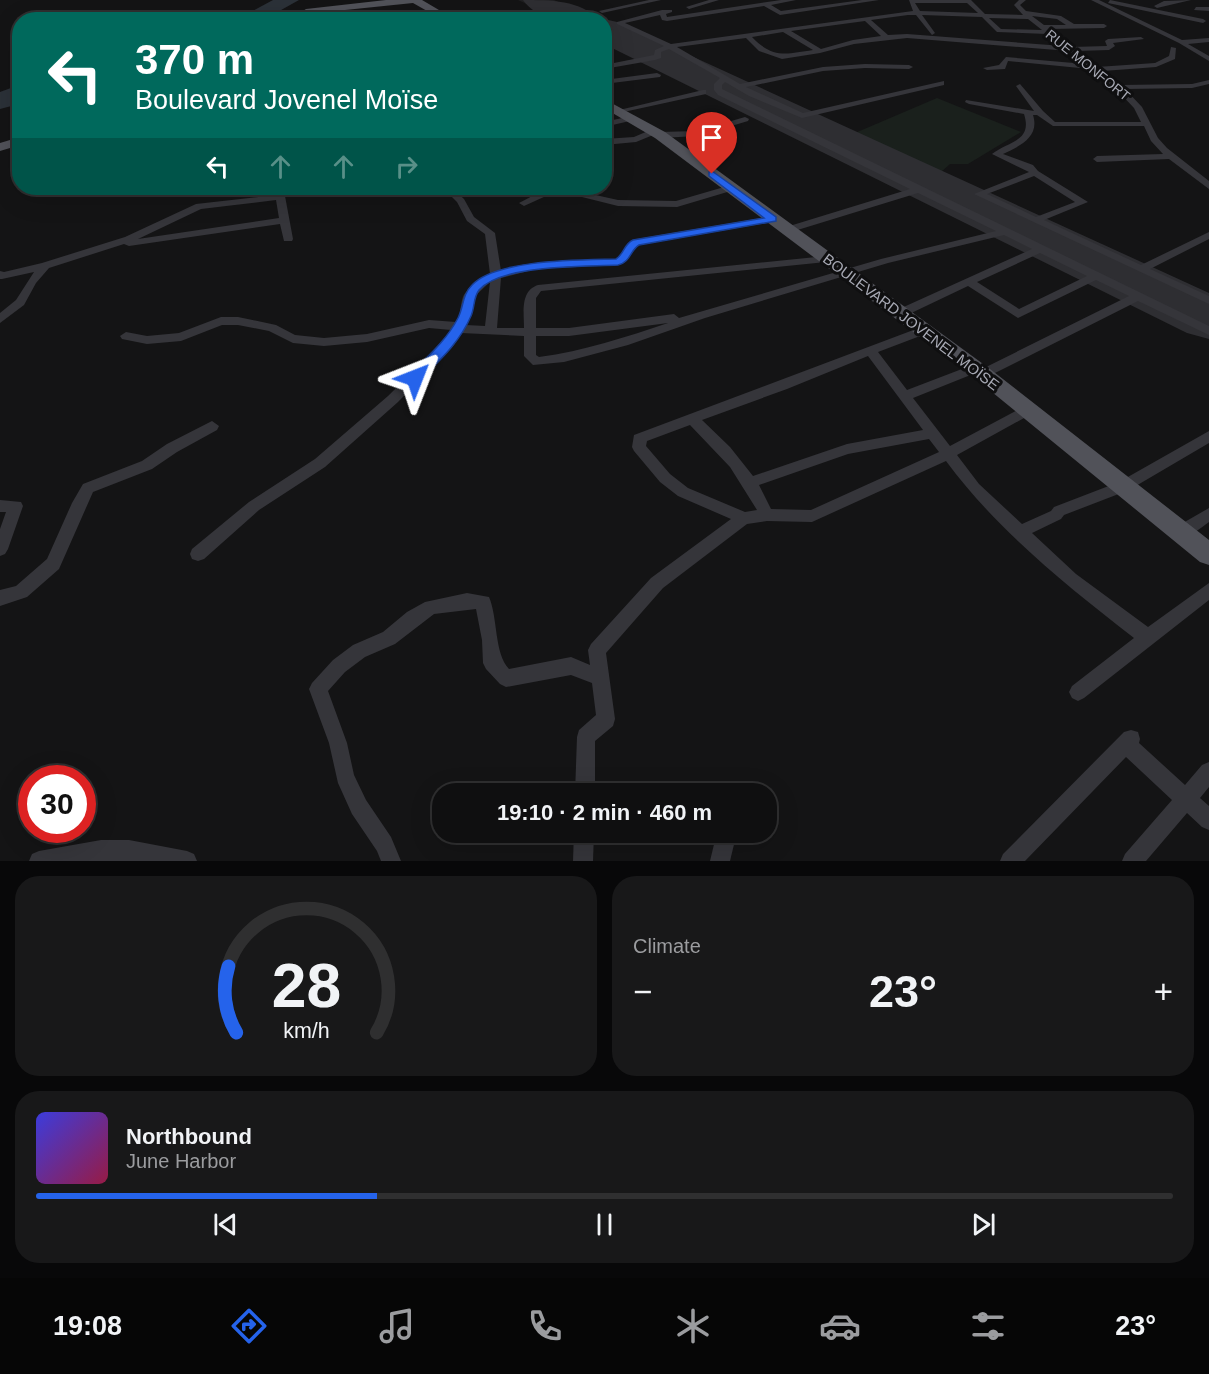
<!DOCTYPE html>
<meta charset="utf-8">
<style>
body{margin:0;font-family:Helvetica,sans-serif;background:#181819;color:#f1f3f6;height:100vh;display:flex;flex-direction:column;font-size:22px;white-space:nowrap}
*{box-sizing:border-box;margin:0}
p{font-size:20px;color:#9b9c9f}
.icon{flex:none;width:33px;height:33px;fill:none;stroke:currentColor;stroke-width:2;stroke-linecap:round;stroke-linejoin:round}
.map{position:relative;height:861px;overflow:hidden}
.side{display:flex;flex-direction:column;gap:15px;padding:15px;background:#080809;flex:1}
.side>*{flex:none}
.top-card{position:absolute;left:12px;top:12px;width:600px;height:183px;border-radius:24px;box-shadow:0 6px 24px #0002,0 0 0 2px #2f2f30;background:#00695c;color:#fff;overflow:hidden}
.speed{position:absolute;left:18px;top:765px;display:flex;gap:12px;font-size:30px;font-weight:700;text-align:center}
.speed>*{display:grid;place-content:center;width:78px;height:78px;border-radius:50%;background:#0f0f10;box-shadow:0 6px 24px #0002,0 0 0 2px #2f2f30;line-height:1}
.speed .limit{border:9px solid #d22;background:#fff;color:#111}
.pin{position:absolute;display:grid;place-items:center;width:51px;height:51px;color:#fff;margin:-62px -26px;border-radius:50% 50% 50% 0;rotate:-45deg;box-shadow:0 0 6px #0007}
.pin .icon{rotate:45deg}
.me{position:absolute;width:66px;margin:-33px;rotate:45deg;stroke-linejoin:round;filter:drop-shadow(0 0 4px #0008)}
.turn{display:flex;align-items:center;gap:21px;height:126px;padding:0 24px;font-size:27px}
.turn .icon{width:78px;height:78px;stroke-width:2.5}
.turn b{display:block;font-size:42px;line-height:51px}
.lanes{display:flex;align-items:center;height:57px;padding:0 24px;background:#0003;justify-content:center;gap:30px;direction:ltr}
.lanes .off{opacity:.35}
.big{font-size:45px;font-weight:700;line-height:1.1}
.side .card{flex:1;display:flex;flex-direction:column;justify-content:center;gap:9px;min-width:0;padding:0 21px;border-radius:24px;background:#181819}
.side .dial{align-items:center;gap:0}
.dial svg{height:156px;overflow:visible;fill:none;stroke:#2f2f30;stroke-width:7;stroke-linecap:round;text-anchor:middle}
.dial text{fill:#f1f3f6;stroke:none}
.song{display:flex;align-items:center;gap:18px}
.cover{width:72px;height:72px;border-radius:9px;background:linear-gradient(135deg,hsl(240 70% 55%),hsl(340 70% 35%))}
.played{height:6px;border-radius:3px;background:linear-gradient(90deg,#2563eb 30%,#2f2f30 30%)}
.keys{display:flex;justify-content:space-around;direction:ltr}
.heat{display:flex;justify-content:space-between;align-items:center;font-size:33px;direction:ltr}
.side .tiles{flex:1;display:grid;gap:15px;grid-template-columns:1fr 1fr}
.card:last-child{grid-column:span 2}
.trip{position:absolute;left:432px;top:783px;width:345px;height:60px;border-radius:24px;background:#0f0f10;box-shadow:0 6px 24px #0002,0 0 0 2px #2f2f30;font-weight:700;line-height:60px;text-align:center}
.menu{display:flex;height:96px;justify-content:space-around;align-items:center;background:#060606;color:#9b9c9f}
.menu .icon{width:42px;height:42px}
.menu .on{color:#2563eb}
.menu b{font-size:27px;color:#f1f3f6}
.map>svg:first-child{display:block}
</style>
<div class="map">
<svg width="1209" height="861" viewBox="0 0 1209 861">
<rect width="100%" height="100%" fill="#141415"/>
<g fill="#202022">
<polygon points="518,0 554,0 595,19 560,19"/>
<polygon points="604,24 1209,304 1209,332 1206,334 605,41"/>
</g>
<polygon fill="#1a201c" points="937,98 1021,132 968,164 950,164 941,172 855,133"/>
<g fill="#2b3138">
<polygon points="273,0 299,0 265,19 229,19 247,14"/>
<polygon points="19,85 19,104 0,109 0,92"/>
</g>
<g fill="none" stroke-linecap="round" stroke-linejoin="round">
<g fill="#2e2e32" fill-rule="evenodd">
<path d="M523 0C549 0 582 0 598 20 572 20 540 24 523 0Z"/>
<polygon points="604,19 617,22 1209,293 1209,339 1187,333 604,44"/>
</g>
<g fill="#35353a" fill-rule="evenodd">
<polygon points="649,0 661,0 602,13 599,11"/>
<polygon points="709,0 719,0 689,9 686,7"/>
<path d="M781 0H796L771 5 781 11 862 0H879L780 15 764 6 667 21 662 20 660 15 625 23 671 44 913 11 909 0H971L985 14 1023 15 1014 5 1019 0H1026L1020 5 1026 11 1061 16 1074 24H1104L1107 26 1104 28 1049 29 1072 47 1107 46 1105 41 1108 39 1141 37 1144 39 1113 43 1115 46 1109 50 1077 51 1097 67 1155 63 1169 56 1171 47 1176 48 1175 59 1156 67 1103 71 1121 85 1192 84 1209 80V84L1192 88 1125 89 1142 107 1158 138 1167 148 1209 181V189L1169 159 1097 162 1093 159 1097 156 1163 154 1151 141 1144 126H1053L1037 115H1033C1040 137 1020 146 1003 154L1033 165 1038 171 1088 202 1044 220 1141 265 1209 232V239L1150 269 1209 296V304L974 194 1029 172 992 154C1008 141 1033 142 1024 114L969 104 965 102 966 100 1034 111 1016 86 1020 84 1043 111 1055 122H1141L1134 108 1116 89 1090 69 1008 61 1005 69 987 70 983 68 999 65 1006 57 1085 64 1069 51 907 38 854 44 820 53 782 59 759 51 746 38 677 47 740 84 823 67 865 64 909 65 913 67 909 69 865 68 823 71 746 87 803 113 944 81V85L802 118 749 96 725 82 722 85V89L1209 326V335L1138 301 987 377H979L978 372 913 398 950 446 1023 407H1033L1035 410 1033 413 957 455 979 484 1022 524 1051 511 1054 507 1119 482 1209 431V443L1129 490 1064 515 1061 519 1032 533 1076 574 1148 627 1209 583V600L1084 698 1078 701 1072 698 1069 692 1072 686 1134 638C1066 585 997 530 946 461L812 522 767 521 747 524 663 588 606 653 615 719 613 726 595 741V794H575L577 737 579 730 596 715 592 683 571 675 506 687 500 684 486 669 483 663 482 640 476 609 434 614 395 644 365 657 345 672 328 691 347 743 354 775 366 800 391 837 401 861H381L377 851 352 814 338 783 329 743 309 689 312 683 333 660 353 645 383 632 407 612 425 602 467 593 489 597C498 618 494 653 509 669L571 657 590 665 588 650 591 644 651 578 731 519 678 496 660 482 634 451 632 447 634 435 924 326 928 327 930 330 928 333 878 352 907 390 975 364 979 365 980 370 1129 296 1096 280 1018 318 968 286 905 316H897V310L1032 249 1004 235 888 263 705 318 628 345 564 362 533 365 524 356V336L461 333 454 345 398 402 325 467 259 510 204 559 198 561 192 559 190 554 192 549 249 502 315 459 388 396 446 339 451 330 429 328 367 342 324 346 293 343 269 331 238 325H222L181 341 147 344 122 339 120 336 126 332 147 336 179 333 221 317H238L276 325 295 335 324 338 367 334 429 320 456 322C461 314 460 306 463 297 467 288 482 276 490 274L485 234 467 221 457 202 443 188H452L464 199 474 217 495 233 501 271 536 263 616 259C626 253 624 242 636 239L773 216 778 219 773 222 639 245C630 250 631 262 619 265L536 269 501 278 497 328H524C524 312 520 291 538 285L826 256 831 259 826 262 541 291 536 298V328H569L674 314 679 318 881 259 996 231 918 193 791 232H783V228L910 189 718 95 714 90V84L720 78 669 49 661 52V58L655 60 604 69V65L654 55 655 50 664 46 617 24V22L662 10H672V12L666 14 667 17ZM915 3H967L978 13 920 11ZM908 15H916L932 35 935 33 922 15 982 17 997 32 1047 34 1063 46 907 34 888 35 871 20ZM1032 16 1057 19 1066 25H1044ZM989 18 1028 19 1042 30 1001 29ZM865 21 881 36 853 40 821 49 791 31ZM783 32 813 50C786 54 773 59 752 37ZM1034 176 1075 202 1036 217 987 194ZM1040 253 1087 276 1019 309 977 282ZM490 282 485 326 466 325 472 315 474 297ZM668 323C626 337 584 351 539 357L536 355V336H569ZM868 356 923 430 847 444 753 476 730 447 702 420 787 389ZM690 425 730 467 757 510 745 512 688 488 670 474 646 446 647 441ZM929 439 939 452 811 510 771 509 759 485 848 454Z"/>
<polygon points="1091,0 1099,0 1182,40 1209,38 1209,42 1188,44 1209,56 1209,61 1179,43"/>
<polygon points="1110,0 1203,19 1206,21 1203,23 1108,3"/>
<polygon points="1191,0 1157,8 1154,6 1164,1"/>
<polygon points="1196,7 1209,7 1209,11 1194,10"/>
<polygon points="657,73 661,75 660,77 604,84 604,80"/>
<polygon points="703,90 706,90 706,94 619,113 615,111"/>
<polygon points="631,116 635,118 634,120 604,127 604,122"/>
<polygon points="745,117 749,119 748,121 698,136 660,138 656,135 660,132 697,131"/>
<polygon points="655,128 659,131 658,133 636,142 604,145 604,139 634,137"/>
<polygon points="731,185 736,188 734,190 677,207 618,206 566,193 546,196 524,206 519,203 540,192 564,188 618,200 676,201"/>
<path d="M282 188H292L285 196 293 239 292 241H284L280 224 129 246 124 244 49 268 36 283 24 305 0 323V313L16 300 34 272 2 279H0V271L4 272 42 263 125 237 196 204 268 196ZM276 200 279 218 138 239 201 209Z"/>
<polygon points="212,421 219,426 217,430 177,452 152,469 93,492 59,569 27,597 0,606 0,590 16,586 47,559 72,503 83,484 142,461 167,444"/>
<polygon points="0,500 21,502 23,506 8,549 5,554 0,556 0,529 6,512 0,512"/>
<path d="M1209 508V522C1200 528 1187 541 1176 537L1173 532 1176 527Z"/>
<polygon points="1131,730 1138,732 1140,739 1139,743 1185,785 1202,765 1209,762 1209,787 1200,798 1209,806 1209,830 1202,827 1187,813 1146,861 1122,861 1125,854 1172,800 1126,757 1025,861 1000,861 1003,854 1124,732"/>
<polygon points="574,832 594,832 593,861 573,861"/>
<polygon points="717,832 737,832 730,861 710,861"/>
<polygon points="101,840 129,840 187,851 194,854 197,861 29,861 32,854 39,851"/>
</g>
<g fill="#515259" fill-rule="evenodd">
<polygon points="386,0 422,0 456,20 443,20 413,3 316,13 301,20 289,20 306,9"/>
<polygon points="604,99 665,132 990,369 1209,540 1209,565 1200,562 976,379 655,138 604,108"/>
<polygon points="20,137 20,145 0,151 0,143"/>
</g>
</g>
<path fill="#2563eb" stroke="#184099" stroke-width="1.5" d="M712 171 776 217V221L639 245C630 250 631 262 618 265 585 267 502 264 479 290 473 298 475 307 471 316 460 342 439 361 419 381H410L409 378 410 374C428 356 446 341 458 318 464 306 462 295 472 285 496 259 581 260 616 259 624 254 624 244 633 240L764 218 709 176V172Z"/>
<g text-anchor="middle" stroke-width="6" stroke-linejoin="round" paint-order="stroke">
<g font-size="14" fill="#a7a9b4" stroke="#0f0f10">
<text transform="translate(1088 65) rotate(39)" y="5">RUE MONFORT</text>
</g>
<g font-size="15" fill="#a7a9b4" stroke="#0f0f10">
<text transform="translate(911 322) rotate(37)" y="5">BOULEVARD JOVENEL MOÏSE</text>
</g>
</g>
</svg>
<div class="speed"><div class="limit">30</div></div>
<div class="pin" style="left:712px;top:174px;background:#d93025"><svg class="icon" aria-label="arrive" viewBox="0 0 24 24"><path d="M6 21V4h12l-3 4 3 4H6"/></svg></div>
<svg class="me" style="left:415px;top:378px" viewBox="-20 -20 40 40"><path d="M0-17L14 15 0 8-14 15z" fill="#2563eb" stroke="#fff" stroke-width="4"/></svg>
<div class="trip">19:10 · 2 min · 460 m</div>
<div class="top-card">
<div class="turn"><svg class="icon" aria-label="left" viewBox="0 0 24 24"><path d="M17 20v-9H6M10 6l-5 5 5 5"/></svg><div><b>370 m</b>Boulevard Jovenel Moïse</div></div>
<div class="lanes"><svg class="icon" aria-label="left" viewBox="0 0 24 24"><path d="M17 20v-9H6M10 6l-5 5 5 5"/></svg><svg class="icon off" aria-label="ahead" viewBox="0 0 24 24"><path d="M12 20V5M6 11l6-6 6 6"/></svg><svg class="icon off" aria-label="ahead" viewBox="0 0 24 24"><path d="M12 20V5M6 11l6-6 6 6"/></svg><svg class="icon off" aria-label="right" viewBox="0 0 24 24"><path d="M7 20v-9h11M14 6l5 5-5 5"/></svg></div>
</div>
</div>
<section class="side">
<div class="tiles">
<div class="card dial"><svg viewBox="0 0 100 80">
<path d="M14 69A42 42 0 1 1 86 69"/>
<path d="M14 69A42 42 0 0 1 10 35" stroke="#2563eb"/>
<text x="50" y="56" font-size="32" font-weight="700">28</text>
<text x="50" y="72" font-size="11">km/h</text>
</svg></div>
<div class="card"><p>Climate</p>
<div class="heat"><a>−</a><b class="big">23°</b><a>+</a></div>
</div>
<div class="card">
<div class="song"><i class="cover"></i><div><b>Northbound</b><p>June Harbor</p></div></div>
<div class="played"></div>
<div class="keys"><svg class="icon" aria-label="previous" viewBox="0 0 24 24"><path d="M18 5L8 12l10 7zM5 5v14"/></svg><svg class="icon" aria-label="pause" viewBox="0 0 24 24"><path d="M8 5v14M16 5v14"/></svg><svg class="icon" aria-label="next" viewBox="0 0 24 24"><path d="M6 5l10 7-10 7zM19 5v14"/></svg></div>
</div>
</div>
</section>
<nav class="menu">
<b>19:08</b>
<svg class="icon on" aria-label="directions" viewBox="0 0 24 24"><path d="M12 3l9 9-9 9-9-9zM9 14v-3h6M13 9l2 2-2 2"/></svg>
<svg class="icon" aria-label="music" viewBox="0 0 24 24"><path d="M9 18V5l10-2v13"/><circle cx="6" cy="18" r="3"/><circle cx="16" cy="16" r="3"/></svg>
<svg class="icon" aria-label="phone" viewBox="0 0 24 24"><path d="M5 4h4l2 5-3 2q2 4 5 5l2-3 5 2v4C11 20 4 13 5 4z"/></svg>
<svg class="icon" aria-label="climate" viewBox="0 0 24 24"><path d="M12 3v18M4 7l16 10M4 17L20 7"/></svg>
<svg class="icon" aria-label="car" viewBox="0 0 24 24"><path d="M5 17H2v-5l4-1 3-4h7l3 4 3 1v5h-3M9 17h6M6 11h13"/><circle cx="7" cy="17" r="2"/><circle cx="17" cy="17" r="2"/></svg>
<svg class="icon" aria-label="filters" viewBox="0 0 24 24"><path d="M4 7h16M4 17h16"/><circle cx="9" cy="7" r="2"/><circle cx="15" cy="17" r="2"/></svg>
<b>23°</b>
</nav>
